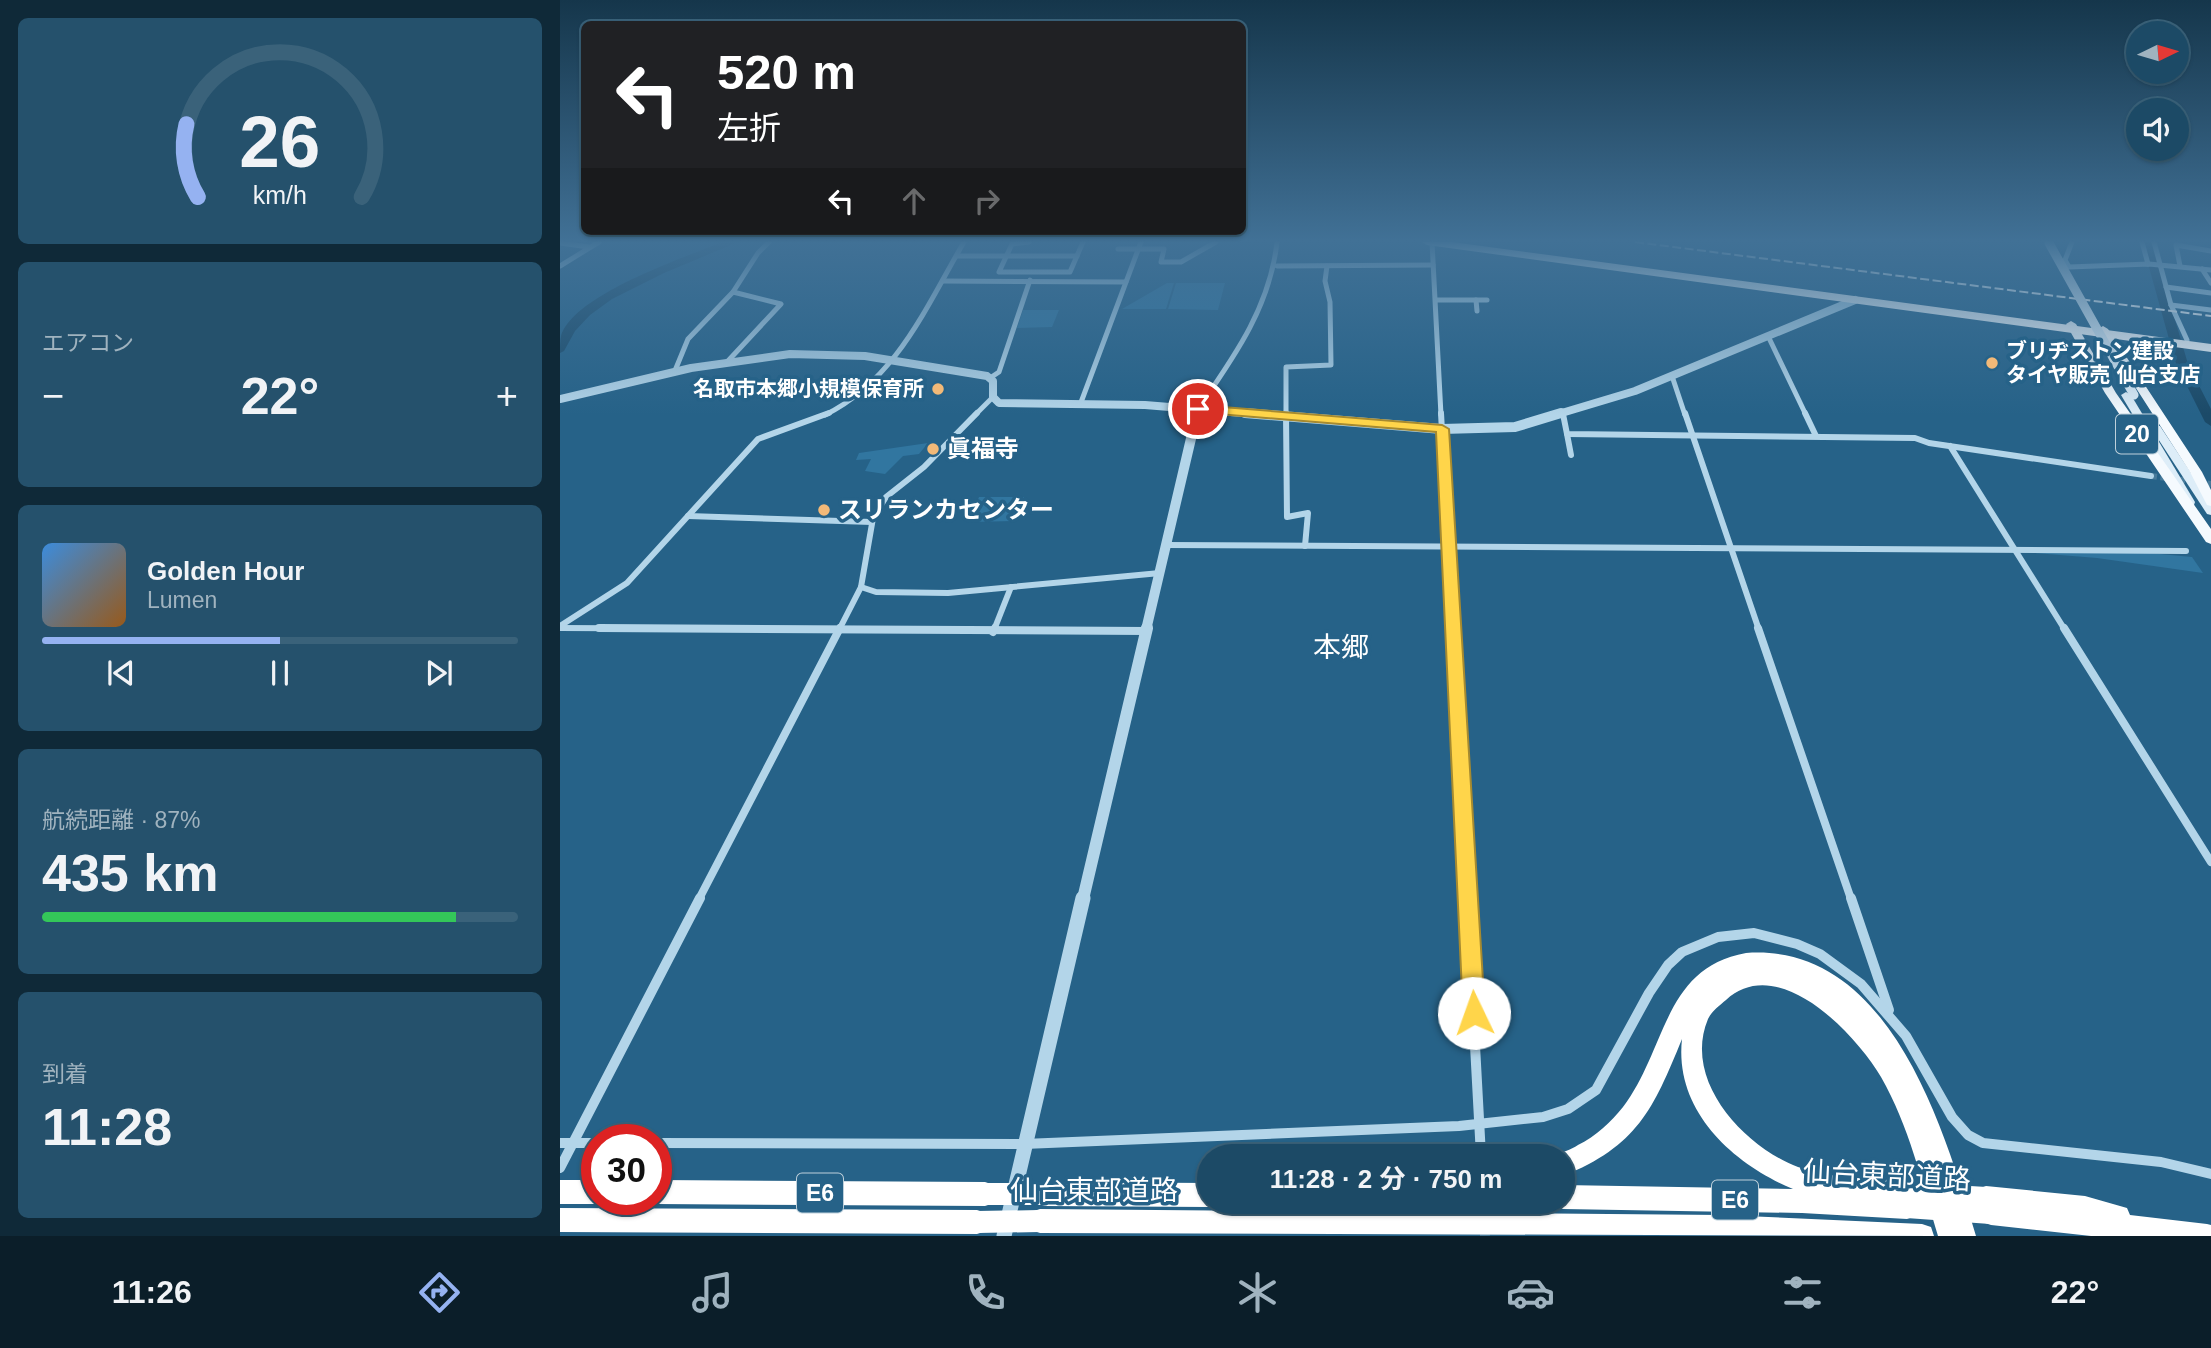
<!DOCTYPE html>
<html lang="ja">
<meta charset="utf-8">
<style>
body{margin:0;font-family:Helvetica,"Noto Sans JP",sans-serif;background:#25516c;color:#f1f3f6;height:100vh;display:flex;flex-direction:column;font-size:26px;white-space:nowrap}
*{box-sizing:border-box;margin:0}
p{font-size:23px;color:#a0b3bf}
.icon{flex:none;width:38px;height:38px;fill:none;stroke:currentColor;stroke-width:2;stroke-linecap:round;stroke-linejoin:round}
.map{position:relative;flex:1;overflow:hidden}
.sheet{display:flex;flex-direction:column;gap:18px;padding:18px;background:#0f2938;width:560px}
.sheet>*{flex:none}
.hud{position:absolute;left:21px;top:21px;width:665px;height:214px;border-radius:10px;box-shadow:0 2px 5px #0004,0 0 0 2px #3a627a;background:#202124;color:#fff;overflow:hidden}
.needle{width:46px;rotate:85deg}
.buttons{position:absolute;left:1566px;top:21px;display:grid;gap:14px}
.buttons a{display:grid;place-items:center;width:63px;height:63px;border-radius:50%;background:#1c4a66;box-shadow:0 2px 5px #0004,0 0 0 2px #3a627a;font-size:35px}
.speed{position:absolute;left:21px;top:1124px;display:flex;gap:14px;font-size:35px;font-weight:700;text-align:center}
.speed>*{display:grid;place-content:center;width:91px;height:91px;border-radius:50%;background:#1c4a66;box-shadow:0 2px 5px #0004,0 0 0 2px #3a627a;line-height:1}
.speed .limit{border:10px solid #d22;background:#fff;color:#111}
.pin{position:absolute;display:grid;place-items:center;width:60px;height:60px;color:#fff;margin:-30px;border:4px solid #fff;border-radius:50%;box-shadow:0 2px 7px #0007}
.me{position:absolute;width:77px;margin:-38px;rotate:357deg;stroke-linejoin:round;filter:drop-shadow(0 0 5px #0008)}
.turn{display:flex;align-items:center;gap:24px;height:147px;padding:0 21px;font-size:32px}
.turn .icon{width:91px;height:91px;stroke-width:2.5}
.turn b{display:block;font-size:49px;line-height:60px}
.lanes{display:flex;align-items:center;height:66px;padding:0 21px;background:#0003;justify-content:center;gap:35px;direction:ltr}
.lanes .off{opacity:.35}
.big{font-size:52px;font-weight:700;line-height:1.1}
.sheet .tile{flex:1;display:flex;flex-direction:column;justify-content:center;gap:10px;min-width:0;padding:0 24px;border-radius:10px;background:#25516c}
.sheet .dial{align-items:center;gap:0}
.dial svg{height:182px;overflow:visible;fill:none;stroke:#3a627a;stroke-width:7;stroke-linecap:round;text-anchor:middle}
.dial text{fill:#f1f3f6;stroke:none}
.song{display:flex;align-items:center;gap:21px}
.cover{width:84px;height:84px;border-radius:10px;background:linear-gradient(135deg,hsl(210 70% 55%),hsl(30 70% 35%))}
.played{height:7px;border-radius:4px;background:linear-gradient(90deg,#95b2f1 50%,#3a627a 50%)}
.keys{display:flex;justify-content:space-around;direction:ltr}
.heat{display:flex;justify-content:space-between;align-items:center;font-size:38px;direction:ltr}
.charge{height:10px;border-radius:5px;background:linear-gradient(90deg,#34c759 87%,#3a627a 0)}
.trip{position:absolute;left:637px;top:1144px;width:378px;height:70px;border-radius:35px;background:#1c4a66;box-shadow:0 2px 5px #0004,0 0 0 2px #3a627a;font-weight:700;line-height:70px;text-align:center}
.tabs{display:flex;height:112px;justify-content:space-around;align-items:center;background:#0b1e29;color:#a0b3bf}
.tabs .icon{width:49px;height:49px}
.tabs .active{color:#95b2f1}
.tabs b{font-size:32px;color:#f1f3f6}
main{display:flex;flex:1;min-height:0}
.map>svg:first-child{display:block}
</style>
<main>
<section class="sheet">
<div class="tile dial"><svg viewBox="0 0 100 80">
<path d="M14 69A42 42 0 1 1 86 69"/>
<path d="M14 69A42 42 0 0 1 9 37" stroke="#95b2f1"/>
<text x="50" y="56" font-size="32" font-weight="700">26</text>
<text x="50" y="72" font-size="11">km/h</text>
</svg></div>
<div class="tile"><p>エアコン</p>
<div class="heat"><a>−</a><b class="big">22°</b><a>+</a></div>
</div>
<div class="tile">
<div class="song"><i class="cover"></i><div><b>Golden Hour</b><p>Lumen</p></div></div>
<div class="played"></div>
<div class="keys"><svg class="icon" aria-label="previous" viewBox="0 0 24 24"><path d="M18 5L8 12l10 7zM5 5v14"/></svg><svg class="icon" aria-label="pause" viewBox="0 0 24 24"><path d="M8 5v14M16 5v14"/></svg><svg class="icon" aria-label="next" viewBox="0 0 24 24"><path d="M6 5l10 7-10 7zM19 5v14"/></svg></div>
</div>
<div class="tile"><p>航続距離 · 87%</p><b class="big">435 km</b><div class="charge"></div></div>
<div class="tile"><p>到着</p><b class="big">11:28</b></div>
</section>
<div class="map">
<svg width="1651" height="1236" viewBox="0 0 1651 1236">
<rect width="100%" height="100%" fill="#266288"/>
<g fill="#3176a0">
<polygon points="607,283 614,283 606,309 562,309"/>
<polygon points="616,283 665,283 658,310 608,309"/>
<polygon points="463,310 499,310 492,327 457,328"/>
<polygon points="368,443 359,454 343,456 325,474 305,471 311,459 296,460 299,453"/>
<polygon points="419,497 464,497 454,521 409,522"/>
<polygon points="1463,552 1589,553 1632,557 1643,573 1537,558"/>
</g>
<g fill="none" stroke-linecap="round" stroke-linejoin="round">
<g fill="#1b4a68" fill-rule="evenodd">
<path d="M163 242H178L104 273 52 299 30 315 15 331 4 351 0 353C0 347 0 341 1 336 13 295 125 257 163 242Z"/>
<polygon points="1582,242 1592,242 1628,364 1651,409 1651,426 1645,422 1616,364"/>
</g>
<polyline stroke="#477a9a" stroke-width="6" stroke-dasharray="6 3.5" stroke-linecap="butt" points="1591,476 1651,484"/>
<polyline stroke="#477a9a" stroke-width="10" stroke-dasharray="10 5" stroke-linecap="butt" points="924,1202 925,1236"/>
<g stroke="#b3d5e9" stroke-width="5">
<polyline points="469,242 452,244 439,272 510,272 523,242"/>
<polyline points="872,242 881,415"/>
<polyline points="1512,242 1505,260 1509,267 1589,264 1651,270"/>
<polyline points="1582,242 1588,264"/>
<polyline points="1594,242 1611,305 1627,340"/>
<polyline points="0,243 29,247"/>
<polyline points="558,249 604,249 601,262 621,262 656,242"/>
<polyline points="397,256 517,256"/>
<polyline points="0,266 39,242"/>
<polyline points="717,266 873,265"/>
<polyline points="1620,266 1616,245 1651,251"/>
<polyline points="1642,269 1651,283"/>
<polyline points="383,281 566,282"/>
<polyline points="1606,287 1651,293"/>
<polyline points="876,300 927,300"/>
<polyline points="916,300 917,311"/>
<polyline points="1611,305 1651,310"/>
<polyline points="1208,336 1246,415"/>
<polyline points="167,362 221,304 173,292"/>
<polyline points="114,373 128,339 173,292 198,253 209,242"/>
<polyline points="1112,376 1125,415"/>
<polyline points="430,378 439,372 470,280"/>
<polyline points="520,405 581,242"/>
<path d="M638 409C674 357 710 307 717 242"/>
<path d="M265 415C336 380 366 307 404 242"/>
<polyline points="415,415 433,397"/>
<polyline points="726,415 726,367 771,365 770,302 765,281 767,266"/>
</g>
<g stroke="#b3d5e9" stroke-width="6">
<polyline points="726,413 727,517 748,513 745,546"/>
<polyline points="881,413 893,630"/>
<polyline points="1125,413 1199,630"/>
<polyline points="1245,413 1256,436"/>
<polyline points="1003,414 1007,434 1355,438 1369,443 1591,476"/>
<polyline points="1007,434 1011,455"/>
<polyline points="1390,446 1505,630"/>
<polyline points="128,516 312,522"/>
<polyline points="606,545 1626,551"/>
<polyline points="301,587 316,592 388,593 600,573"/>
<polyline points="0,626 67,583 198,439 269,413"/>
<polyline points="0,628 381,630"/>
<polyline points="279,630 301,587 313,518 326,497 364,467 417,413"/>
<polyline points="434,630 451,587"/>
</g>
<g stroke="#b3d5e9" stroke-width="8">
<polyline points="39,628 587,631"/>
<polyline points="893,628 907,899"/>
<polyline points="1198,628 1291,899"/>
<polyline points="1504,628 1651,862"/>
<polyline points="433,632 435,628"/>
<polyline points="139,899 280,628"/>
</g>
<g stroke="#b3d5e9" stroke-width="10">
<polyline points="907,898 921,1156"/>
<polyline points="1291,898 1329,1010"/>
<polyline points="0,1143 37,1143"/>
<polyline points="96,1143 464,1144 899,1126 983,1117 1008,1109 1036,1090 1089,993 1108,965 1122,952 1158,937 1194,933 1237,944 1260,954 1301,984 1346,1036 1392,1117 1408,1135 1423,1143 1601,1162 1651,1174"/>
<polyline points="0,1168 140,898"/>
</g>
<g stroke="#b3d5e9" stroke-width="8">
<polyline points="0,399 131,368 230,354 305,356 427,376 433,381 433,397 439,403 585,405 707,415"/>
<polyline points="637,415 638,409"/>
<polyline points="995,415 1075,391 1295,300"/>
</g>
<g stroke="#b3d5e9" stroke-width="10">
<polyline points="685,413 882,429 955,427 1001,413"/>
<polyline points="586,630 637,413"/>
</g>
<polyline stroke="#b3d5e9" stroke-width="12" points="523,899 587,628"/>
<polyline stroke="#b3d5e9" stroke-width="15" points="444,1236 523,898"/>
<g fill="#ddedf8" fill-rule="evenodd">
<polygon points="1566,392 1571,395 1635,502 1634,505 1630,506 1625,502 1561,395"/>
<polygon points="1596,425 1600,426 1651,503 1651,515 1647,514 1591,428"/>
</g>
<g fill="#f5fafe" fill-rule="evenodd">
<polygon points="1511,321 1516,324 1556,393 1651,529 1651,544 1646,542 1545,393 1506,324"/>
<polygon points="1543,326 1548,329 1642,472 1651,490 1651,506 1647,505 1630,472 1538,329"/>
</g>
<polygon fill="#fafcfe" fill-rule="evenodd" points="862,242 892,242 1651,344 1651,352 867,245"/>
<g fill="#fff" fill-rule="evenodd">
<path d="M1186 953C1330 942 1384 1129 1416 1236H1378C1362 1182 1349 1126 1321 1077 1295 1033 1218 952 1166 1000 1159 1006 1152 1011 1148 1019 1122 1081 1185 1147 1238 1167 1272 1179 1308 1178 1343 1181L1352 1184 1355 1193 1353 1197 1359 1207 1356 1216 1347 1219 1242 1213 1003 1209 994 1206 993 1202H1003V1185L1233 1189C1173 1164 1114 1111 1122 1039 1093 1110 1077 1146 1003 1176V1157H994C1001 1152 1011 1150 1018 1145 1036 1136 1051 1122 1063 1107 1107 1049 1103 968 1186 953Z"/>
<polygon points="0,1180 37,1180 37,1199 46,1199 46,1201 37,1204 0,1204"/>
<polygon points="96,1180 425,1182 434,1185 437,1194 434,1203 425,1206 96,1204 87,1199 96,1199"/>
<polygon points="485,1182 649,1183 649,1202 658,1202 649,1207 485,1206 476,1203 473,1194 476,1185"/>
<polygon points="1426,1186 1525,1196 1567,1208 1570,1215 1647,1224 1651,1225 1651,1236 1531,1236 1431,1225 1422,1222 1419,1213 1421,1208 1417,1207 1414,1198 1417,1189"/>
<polygon points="0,1208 417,1210 426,1213 429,1222 426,1231 417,1234 0,1232"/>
<polygon points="480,1209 1162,1215 1362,1224 1371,1227 1374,1236 480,1233 471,1230 468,1221 471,1212"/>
</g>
<polyline stroke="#fff" stroke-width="2" stroke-dasharray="9 3.5" stroke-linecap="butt" points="1075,242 1651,316"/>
<polyline stroke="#ddedf8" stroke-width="9" points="1489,243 1574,395"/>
<g stroke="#fff" stroke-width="22">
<polyline points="1343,1193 1426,1198"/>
<polyline points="425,1194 485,1194"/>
<polyline points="1347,1207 1431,1213"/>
<polyline points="417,1222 480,1221"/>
</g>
</g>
<linearGradient id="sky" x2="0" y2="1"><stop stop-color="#15364b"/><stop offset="0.58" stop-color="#417196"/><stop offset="1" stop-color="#417196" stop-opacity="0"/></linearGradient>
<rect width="1651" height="415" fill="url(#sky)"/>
<polygon fill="#ffd54a" stroke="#a68a30" stroke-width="2" points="638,405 882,425 889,429 925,1013 922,1021 914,1024 906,1021 903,1013 876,432 634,412 632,409"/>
<g fill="#f2b978" stroke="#266288" stroke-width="2.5">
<circle cx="1432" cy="363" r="7"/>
<circle cx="378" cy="389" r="7"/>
<circle cx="373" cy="449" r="7"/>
<circle cx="264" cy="510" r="7"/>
</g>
<g text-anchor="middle" stroke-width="7" stroke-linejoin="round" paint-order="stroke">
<g font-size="21" font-weight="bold" fill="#fff" stroke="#266288" text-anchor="start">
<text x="1446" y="358">ブリヂストン建設<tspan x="1446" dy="24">タイヤ販売 仙台支店</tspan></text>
<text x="364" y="396" text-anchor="end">名取市本郷小規模保育所</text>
</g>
<g fill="#266288" stroke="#bed0db" stroke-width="2">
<rect x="1556" y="414.5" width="42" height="39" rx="5"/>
<rect x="237" y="1173.5" width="46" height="39" rx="5"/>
<rect x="1152" y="1180.5" width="46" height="39" rx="5"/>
</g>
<g font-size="23" font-weight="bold" fill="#fff">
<text x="1577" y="442">20</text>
<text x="260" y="1201">E6</text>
<text x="1175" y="1208">E6</text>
</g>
<g font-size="24" font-weight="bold" fill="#fff" stroke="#266288" text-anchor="start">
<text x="387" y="457">眞福寺</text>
<text x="278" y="518">スリランカセンター</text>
</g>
<g font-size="28" fill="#fff" stroke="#266288">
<text x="781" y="657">本郷</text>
</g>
<g font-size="28" fill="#fff" stroke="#266288">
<text transform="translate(1327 1175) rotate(3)" y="10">仙台東部道路</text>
<text x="534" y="1200">仙台東部道路</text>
</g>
</g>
</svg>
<div class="buttons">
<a><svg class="needle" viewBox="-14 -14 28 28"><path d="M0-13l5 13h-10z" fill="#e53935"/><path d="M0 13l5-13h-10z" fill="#a0b3bf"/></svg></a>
<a><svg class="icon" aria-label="sound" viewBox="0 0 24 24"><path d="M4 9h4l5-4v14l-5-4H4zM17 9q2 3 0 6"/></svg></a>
</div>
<div class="speed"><div class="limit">30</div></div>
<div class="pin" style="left:638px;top:409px;background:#d93025"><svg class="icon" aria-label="arrive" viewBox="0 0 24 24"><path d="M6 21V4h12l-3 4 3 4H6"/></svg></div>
<svg class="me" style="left:914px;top:1013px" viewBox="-20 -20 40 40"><circle r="19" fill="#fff"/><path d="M0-13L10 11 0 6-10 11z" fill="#ffd54a"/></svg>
<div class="trip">11:28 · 2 分 · 750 m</div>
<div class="hud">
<div class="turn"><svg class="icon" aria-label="left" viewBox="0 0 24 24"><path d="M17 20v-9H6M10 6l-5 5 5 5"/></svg><div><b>520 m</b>左折</div></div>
<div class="lanes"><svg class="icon" aria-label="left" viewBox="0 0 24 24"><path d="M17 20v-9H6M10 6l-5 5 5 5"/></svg><svg class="icon off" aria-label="ahead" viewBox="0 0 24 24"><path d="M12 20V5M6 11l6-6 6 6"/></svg><svg class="icon off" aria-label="right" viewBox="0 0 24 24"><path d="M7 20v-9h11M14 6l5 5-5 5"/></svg></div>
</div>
</div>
</main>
<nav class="tabs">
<b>11:26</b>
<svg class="icon active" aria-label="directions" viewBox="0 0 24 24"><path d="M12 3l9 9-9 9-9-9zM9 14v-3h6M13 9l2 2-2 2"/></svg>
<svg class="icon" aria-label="music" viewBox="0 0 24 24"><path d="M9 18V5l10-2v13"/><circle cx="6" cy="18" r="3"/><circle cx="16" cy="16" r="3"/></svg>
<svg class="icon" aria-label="phone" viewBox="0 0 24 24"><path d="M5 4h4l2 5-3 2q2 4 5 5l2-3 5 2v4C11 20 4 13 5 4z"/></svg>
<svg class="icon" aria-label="climate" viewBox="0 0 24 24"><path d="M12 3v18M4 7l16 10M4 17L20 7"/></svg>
<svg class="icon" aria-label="car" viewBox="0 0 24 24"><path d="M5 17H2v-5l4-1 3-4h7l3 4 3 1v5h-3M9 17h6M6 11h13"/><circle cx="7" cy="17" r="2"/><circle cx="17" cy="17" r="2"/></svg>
<svg class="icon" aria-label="filters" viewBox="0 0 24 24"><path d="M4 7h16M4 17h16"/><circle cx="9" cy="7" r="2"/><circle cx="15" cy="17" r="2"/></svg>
<b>22°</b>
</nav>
